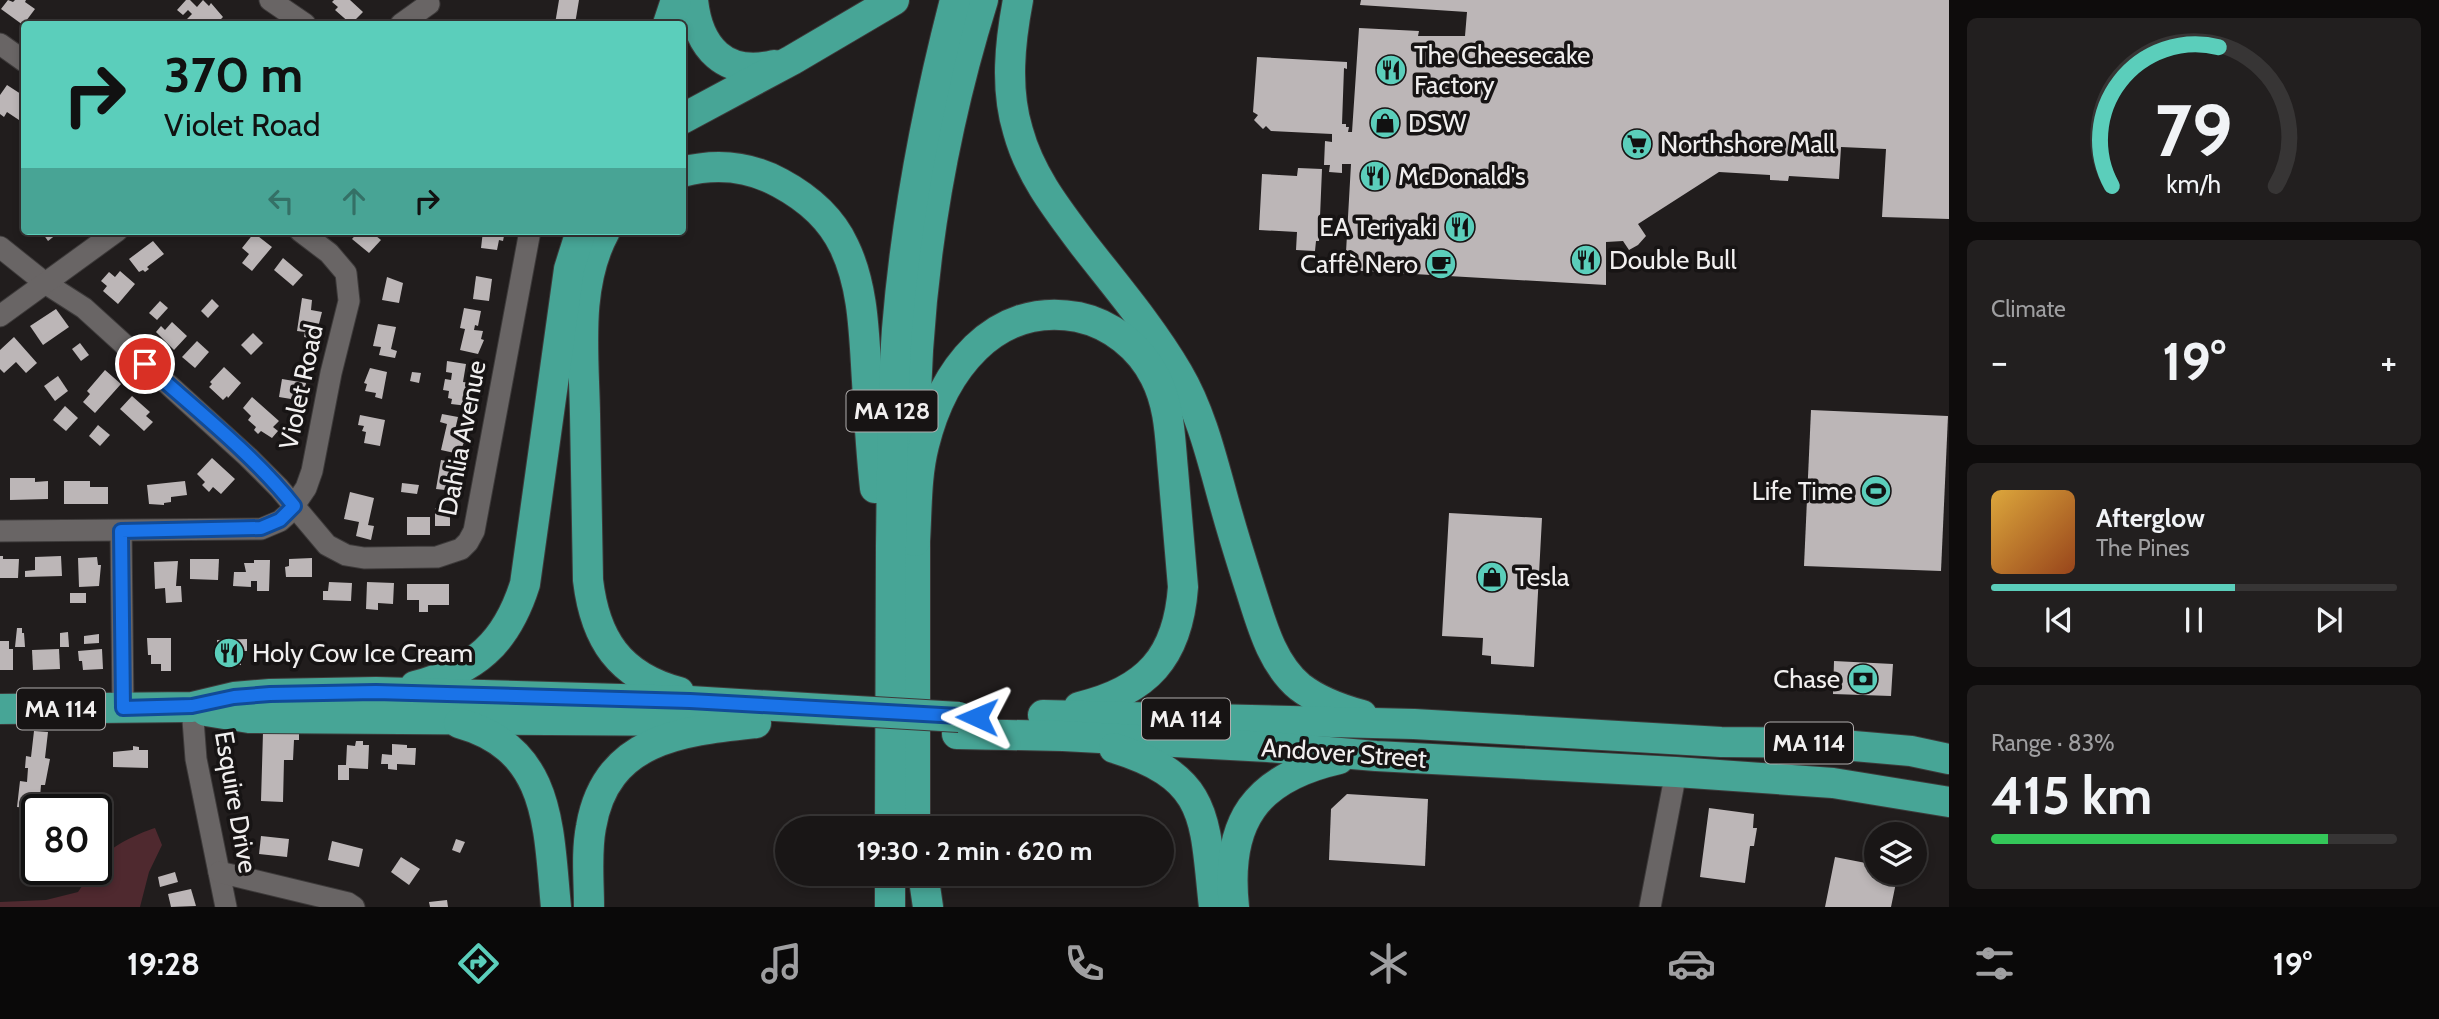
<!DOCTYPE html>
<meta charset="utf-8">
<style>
body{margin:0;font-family:Cabin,sans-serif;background:#221f1f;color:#f1f3f6;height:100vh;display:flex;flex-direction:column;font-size:26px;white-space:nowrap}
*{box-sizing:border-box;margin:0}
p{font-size:23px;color:#9f9fa1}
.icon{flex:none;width:38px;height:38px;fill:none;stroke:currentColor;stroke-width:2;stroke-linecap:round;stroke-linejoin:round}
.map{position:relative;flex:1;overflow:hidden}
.drawer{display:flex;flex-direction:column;gap:18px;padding:18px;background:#0e0c0c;width:490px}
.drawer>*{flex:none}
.guide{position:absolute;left:21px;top:21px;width:665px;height:214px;border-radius:7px;box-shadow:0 4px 10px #0003,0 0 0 2px #373535;background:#5bcebb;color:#111;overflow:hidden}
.buttons{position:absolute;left:1864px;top:822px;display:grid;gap:14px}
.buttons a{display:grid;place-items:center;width:63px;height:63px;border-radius:50%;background:#191616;box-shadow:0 4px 10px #0003,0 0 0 2px #373535;font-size:35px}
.speed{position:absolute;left:21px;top:794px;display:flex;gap:14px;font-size:35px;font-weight:700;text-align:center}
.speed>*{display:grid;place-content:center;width:91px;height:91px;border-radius:50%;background:#191616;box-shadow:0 4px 10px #0003,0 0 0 2px #373535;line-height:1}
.speed .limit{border:4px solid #111;border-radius:10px;background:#fff;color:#111}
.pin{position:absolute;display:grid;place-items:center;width:60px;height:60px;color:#fff;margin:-30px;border:4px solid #fff;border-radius:50%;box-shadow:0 2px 7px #0007}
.me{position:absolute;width:77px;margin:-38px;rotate:271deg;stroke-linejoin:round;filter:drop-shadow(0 0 5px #0008)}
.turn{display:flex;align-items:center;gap:24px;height:147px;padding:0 28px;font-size:32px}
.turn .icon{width:91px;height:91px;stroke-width:2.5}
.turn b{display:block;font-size:49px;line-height:60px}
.lanes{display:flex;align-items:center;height:66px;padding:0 28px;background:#0003;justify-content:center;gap:35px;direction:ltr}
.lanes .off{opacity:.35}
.big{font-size:52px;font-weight:700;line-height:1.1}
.drawer .widget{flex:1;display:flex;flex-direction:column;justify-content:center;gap:10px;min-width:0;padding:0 24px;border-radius:10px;background:#221f1f}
.drawer .dial{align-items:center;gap:0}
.dial svg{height:182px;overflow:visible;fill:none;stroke:#373535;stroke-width:7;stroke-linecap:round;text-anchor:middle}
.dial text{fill:#f1f3f6;stroke:none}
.song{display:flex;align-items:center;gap:21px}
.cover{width:84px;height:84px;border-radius:10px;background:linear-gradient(135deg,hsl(40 70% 55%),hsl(20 70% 35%))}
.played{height:7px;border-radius:4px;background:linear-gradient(90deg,#5bcebb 60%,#373535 60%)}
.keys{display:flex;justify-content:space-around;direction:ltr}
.heat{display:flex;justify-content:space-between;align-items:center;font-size:38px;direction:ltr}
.charge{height:10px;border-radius:5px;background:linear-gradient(90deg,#34c759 83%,#373535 0)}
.trip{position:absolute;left:775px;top:816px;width:399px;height:70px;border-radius:35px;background:#191616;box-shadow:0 4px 10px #0003,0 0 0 2px #373535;font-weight:700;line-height:70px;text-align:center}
.tabs{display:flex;height:112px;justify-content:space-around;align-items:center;background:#0a0909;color:#9f9fa1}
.tabs .icon{width:49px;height:49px}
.tabs .active{color:#5bcebb}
.tabs b{font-size:32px;color:#f1f3f6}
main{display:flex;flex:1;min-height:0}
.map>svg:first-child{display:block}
</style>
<main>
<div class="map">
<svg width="1949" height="907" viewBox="0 0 1949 907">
<rect width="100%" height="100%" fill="#211d1d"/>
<path fill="#4f292f" d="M155 828 162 845 149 872 140 907H0V902L46 900 78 892 93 870H96C97 851 139 833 155 828Z"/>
<g fill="#bcb6b7">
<polygon points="8,0 13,2 15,0 26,0 25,2 35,9 23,25 1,9"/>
<polygon points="186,0 190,0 197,7 203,0 209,6 211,3 223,17 216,24 201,24 198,22 193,24 187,19 192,14 188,10 183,15 177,10"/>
<polygon points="334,0 350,0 363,12 351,24 335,10 338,7 332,2"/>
<polygon points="559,0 579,0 575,24 555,24"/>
<polygon points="1361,0 1949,0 1949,219 1882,217 1886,149 1841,147 1839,179 1789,176 1788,181 1770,180 1770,175 1719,172 1638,224 1646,236 1638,245 1629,250 1623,241 1606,242 1606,285 1345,270 1351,164 1342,164 1342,173 1329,172 1330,165 1324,165 1325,141 1332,142 1332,134 1271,131 1266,126 1263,129 1254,120 1258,115 1253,112 1257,57 1347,62 1347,69 1344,68 1342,124 1346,124 1346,127 1349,127 1348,132 1352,132 1359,28 1419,31 1418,36 1465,36 1467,12 1360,5"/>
<polygon points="7,85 24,96 24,118 22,122 7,112 4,117 0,114 0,95"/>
<polygon points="1298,168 1322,169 1319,241 1316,241 1315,251 1296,250 1297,232 1259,230 1262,174 1297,176"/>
<polygon points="41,231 61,231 48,241"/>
<polygon points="359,231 370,231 381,240 369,253 352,239"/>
<polygon points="483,231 500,231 499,235 504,236 503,241 499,240 497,250 481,248"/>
<polygon points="254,233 272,247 252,271 242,263 249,254 242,248"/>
<polygon points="153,241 164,254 147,267 149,269 145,272 143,270 139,272 129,259"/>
<polygon points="283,258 303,275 293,286 274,270"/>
<polygon points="120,271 135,284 118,304 103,291 107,286 101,281 109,272 115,277"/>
<polygon points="476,276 492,279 489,301 473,299"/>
<polygon points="387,277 403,283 399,303 382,300"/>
<polygon points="302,298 312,300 311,310 322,312 315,339 304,337 305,332 297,331"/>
<polygon points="212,299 219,306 208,318 201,311"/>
<polygon points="160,301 168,308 157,320 149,313"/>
<polygon points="464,308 481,311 478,326 475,325 474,330 483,331 481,339 484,340 478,354 460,350 465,329 460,328"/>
<polygon points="56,309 69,327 43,345 30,326"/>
<polygon points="172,322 187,336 174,350 156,332 161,326 165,330"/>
<polygon points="378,324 396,327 391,349 397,351 395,358 379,355 381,347 373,346"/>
<polygon points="253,333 263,343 251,355 241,345"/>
<polygon points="14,337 37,363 26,373 16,362 4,373 0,369 0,350"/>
<polygon points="197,341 209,352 195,368 182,357"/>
<polygon points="80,343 89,355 81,361 72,349"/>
<polygon points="447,361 466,364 463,382 473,383 472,393 474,393 473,400 469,399 468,406 451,404 452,399 448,398 449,391 443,390 445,379 451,380 452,373 446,372"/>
<polygon points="224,367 241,383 228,398 227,396 223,400 209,387 212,384 210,382"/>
<polygon points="370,368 387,372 382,399 375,397 376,393 365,391 367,384 364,383"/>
<polygon points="105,370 121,384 95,413 83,402 90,394 87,391"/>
<polygon points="412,372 421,373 419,383 410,381"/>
<polygon points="58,376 68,391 55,401 44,386"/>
<polygon points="282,379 306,383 303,401 279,397"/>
<polygon points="132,396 150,412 146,416 153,422 144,431 120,409"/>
<polygon points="252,397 279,421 273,427 278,431 272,438 261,431 258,434 254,430 256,427 248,420 251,416 243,408"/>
<polygon points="65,406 78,418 66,431 53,420"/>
<polygon points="1811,410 1948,416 1941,571 1804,566"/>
<polygon points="442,414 458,417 455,430 464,432 463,440 465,440 459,454 441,450 447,424 440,422"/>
<polygon points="360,415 385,420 380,446 364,443 366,432 362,431 364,426 358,425"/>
<polygon points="98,425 110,435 100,446 89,436"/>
<polygon points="212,458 235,479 221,494 213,487 209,492 202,485 205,482 197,474"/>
<polygon points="441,460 459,463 454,486 446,485 445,490 436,489"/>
<polygon points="10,478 35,478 35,482 48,481 48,499 10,500"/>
<polygon points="64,481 90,481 90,487 108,487 108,504 64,504"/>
<polygon points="185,481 187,495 171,497 171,502 164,503 164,505 149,504 147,485"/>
<polygon points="402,483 419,485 417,494 401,492"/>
<polygon points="350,492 374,498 368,525 374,526 371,540 356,536 359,522 344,519"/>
<rect x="435" y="508" width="15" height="18"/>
<polygon points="1449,513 1542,518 1534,667 1491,664 1491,656 1482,655 1483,638 1442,636"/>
<rect x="407" y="517" width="23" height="18"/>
<polygon points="0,556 3,556 3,559 19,559 18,578 0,578"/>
<polygon points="61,556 62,576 25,577 25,571 35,570 35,557"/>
<polygon points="97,557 98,565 101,565 99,586 79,587 78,558"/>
<polygon points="312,558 312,577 286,577 285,567 289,566 289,559"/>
<polygon points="190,559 219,559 218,580 190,579"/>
<polygon points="254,560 270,560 269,591 257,591 257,581 251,581 251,587 233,586 234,572 246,572 244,563 254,563"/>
<polygon points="178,561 176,586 181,586 182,602 166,603 165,588 155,589 154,562"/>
<polygon points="329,582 352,583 351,601 323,600 323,591 328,591"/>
<polygon points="367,582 394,583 393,604 378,603 378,610 366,609"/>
<polygon points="407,584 449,584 449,605 428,605 428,612 419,612 419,600 407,600"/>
<rect x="70" y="593" width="16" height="10"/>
<polygon points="17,628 22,628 22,633 24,633 25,647 15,647"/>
<polygon points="68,632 69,647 60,647 60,633"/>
<polygon points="99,634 99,643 84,644 84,636"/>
<polygon points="147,638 171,638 171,671 161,671 161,664 151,664 151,655 148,655"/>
<polygon points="247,639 247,651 241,651 241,665 226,665 226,655 218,655 217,640"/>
<polygon points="0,641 9,641 9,649 13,649 13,670 0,670"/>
<polygon points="59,649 60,669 33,670 32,650"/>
<polygon points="102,649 103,669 83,670 82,661 79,661 78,651"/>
<polygon points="1834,661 1893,664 1891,696 1833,694"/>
<polygon points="34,731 48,732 45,758 50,759 45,785 41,785 39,809 17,807 20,781 27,782 28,768 25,768 26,756 31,757"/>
<polygon points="263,732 299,733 299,740 294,740 293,760 284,760 283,802 261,801"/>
<polygon points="356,741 363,741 363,745 369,745 368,769 349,768 349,780 338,780 338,765 346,765 347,745 355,746"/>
<polygon points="392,744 407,745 407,748 416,748 415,765 397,764 397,770 388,769 388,764 381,764 382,754 392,755"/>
<polygon points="133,746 139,747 139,750 148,750 148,768 113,767 113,752 133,750"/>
<polygon points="1347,794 1428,799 1425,866 1329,860 1331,809"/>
<polygon points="1709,808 1754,814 1753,828 1757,828 1754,846 1750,846 1745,883 1700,877"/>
<rect x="96" y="810" width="12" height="22"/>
<polygon points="261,836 289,839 287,857 259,854"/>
<polygon points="456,839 465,842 460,853 452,850"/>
<polygon points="332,841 363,849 359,867 328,860"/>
<polygon points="401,857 420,869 409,885 391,872"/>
<polygon points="1835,857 1876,865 1876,873 1898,873 1891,907 1825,907"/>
<polygon points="175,872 178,882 160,887 158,877"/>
<polygon points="191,889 196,906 171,907 168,894"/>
<polygon points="447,900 448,907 430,907 429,902"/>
</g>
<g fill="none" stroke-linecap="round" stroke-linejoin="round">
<g stroke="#3d3a3a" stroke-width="23">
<g id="minor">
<polyline points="270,0 305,24"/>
<polyline points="401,24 429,4"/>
<polyline points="0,44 24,61"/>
<polyline points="0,247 45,283 84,308 248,457 279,488 327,545 346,555 364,558 437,557 461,549 468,542 474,531 530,231"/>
<polyline points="0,316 117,231"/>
<polyline points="0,531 261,529 280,521 289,513 306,488 312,471 331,373 349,301 346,273 329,253 300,231"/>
<polyline points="121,531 123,708"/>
<polyline points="192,707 196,759 226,907"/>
<polyline points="219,872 348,903 354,907"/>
<polyline points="1650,907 1676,772"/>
</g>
</g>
<g stroke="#3d3a3a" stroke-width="32">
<g id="highway">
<path d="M693 0C698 48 725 77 774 65"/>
<path d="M1018 0C1010 42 1005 89 1018 131 1030 175 1057 209 1084 245 1116 286 1151 327 1178 373 1201 412 1212 459 1224 502 1232 531 1241 560 1250 588 1261 622 1271 663 1300 687 1318 701 1340 709 1362 715"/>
<polyline points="668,24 676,0"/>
<polyline points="682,119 792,60 894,0"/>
<path d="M682 172C716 163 749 166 780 183 806 197 831 218 844 246 864 287 864 336 867 381 869 417 871 452 875 488"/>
<path d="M605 231C575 286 584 354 585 414 586 469 587 524 588 580 595 639 619 676 679 692"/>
<path d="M915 446C915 295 938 144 983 0"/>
<polyline points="915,520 915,828"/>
<path d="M915 541C917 509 916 476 924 445 942 372 993 301 1078 317 1111 324 1140 347 1155 377 1170 406 1170 439 1173 470 1176 509 1180 548 1183 587 1178 657 1147 691 1079 707"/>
<path d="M415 686C475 670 506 644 525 584L569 269 581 231"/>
<polyline points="0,709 192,707 234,697 270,694 376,692 690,701 840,710"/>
<polyline points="206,711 249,718 709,721"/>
<polyline points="1043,715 1414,724 1721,742 1819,743 1911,751 1949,759"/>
<path d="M459 723C552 749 548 828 556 907"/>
<polyline points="957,734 1063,736 1268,747 1376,756 1676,772 1833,783 1949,802"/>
<path d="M1114 748C1211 778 1204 819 1214 907"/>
<path d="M890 828C891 734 891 640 891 546 892 474 892 401 897 329 906 217 927 108 955 0"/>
<polyline points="923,873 928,907"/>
<path d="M589 907C589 880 586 853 591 827 606 738 682 731 756 723"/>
<polyline points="890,907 890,873"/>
<path d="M1234 907C1225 822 1255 778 1339 759"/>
</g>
</g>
<use href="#minor" stroke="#696565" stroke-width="21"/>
<use href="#highway" stroke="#47a596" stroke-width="30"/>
<g stroke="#3d3a3a" stroke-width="32" stroke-linecap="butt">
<polyline id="highway-bridge" points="840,710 959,717"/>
</g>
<use href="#highway-bridge" stroke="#47a596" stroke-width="30"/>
</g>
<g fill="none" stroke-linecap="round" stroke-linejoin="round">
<g stroke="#114b97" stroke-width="18">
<path id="route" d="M145 364C194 408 254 455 294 506L280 520 261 528 121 531 123 708 192 706 234 697 270 694 376 692 690 701 977 717"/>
</g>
<use href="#route" stroke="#1a73e8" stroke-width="12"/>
</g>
<defs>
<g id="restaurant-disc" transform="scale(1.575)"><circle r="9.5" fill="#5bcebb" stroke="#171414"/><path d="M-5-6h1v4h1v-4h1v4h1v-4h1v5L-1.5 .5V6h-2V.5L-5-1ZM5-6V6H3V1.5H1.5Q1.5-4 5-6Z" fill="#111"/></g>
<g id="shop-disc" transform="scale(1.575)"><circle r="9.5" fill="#5bcebb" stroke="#171414"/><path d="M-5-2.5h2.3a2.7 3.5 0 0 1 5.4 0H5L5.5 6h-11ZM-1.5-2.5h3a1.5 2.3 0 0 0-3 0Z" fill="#111"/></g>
<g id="supermarket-disc" transform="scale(1.575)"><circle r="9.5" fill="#5bcebb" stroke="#171414"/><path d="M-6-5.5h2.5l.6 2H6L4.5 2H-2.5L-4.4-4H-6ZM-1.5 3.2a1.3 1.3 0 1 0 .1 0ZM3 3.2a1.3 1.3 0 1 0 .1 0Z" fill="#111"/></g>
<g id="cafe-disc" transform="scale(1.575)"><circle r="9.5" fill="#5bcebb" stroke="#171414"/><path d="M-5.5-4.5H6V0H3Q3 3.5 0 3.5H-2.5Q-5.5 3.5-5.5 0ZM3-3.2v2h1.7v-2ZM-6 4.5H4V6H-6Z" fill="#111"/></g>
<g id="stadium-disc" transform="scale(1.575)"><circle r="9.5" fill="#5bcebb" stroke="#171414"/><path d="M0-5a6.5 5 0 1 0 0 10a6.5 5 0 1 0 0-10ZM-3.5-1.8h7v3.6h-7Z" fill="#111"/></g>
<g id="bank-disc" transform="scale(1.575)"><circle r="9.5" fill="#5bcebb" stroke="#171414"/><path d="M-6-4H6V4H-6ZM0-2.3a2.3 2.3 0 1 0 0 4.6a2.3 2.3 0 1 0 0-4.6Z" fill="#111"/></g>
</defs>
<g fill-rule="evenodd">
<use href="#restaurant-disc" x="1391" y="70"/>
<use href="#shop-disc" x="1385" y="123"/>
<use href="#supermarket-disc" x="1637" y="144"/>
<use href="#restaurant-disc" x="1375" y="176"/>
<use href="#restaurant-disc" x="1460" y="227"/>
<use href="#restaurant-disc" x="1586" y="260"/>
<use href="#cafe-disc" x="1441" y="264"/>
<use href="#stadium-disc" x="1876" y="491"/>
<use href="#shop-disc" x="1492" y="577"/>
<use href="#restaurant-disc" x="229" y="653"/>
<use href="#bank-disc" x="1863" y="679"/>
</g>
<g text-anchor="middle" stroke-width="7" stroke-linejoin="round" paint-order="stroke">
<g fill="#171414" stroke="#b0adad" stroke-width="2">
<rect x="846.5" y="390.5" width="91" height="41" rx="5"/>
<rect x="17" y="688.5" width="88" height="41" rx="5"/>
<rect x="1142" y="698.5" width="88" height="41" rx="5"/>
<rect x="1765" y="722.5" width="88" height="41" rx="5"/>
</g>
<g font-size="24" font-weight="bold" fill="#f1efef">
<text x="892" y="419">MA 128</text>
<text x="61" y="717">MA 114</text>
<text x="1186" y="727">MA 114</text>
<text x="1809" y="751">MA 114</text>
</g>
<g font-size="26" fill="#f1efef" stroke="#171414" text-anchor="start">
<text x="1414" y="64">The Cheesecake<tspan x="1414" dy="30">Factory</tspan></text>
<text x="1408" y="132">DSW</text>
<text x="1660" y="153">Northshore Mall</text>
<text x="1398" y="185">McDonald's</text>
<text x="1437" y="236" text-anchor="end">EA Teriyaki</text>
<text x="1609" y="269">Double Bull</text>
<text x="1418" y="273" text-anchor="end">Caffè Nero</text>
<text x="1853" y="500" text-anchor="end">Life Time</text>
<text x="1515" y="586">Tesla</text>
<text x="252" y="662">Holy Cow Ice Cream</text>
<text x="1840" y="688" text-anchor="end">Chase</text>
</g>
<g font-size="26" fill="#f1efef" stroke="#171414">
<text transform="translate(301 387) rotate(-78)" y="9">Violet Road</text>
<text transform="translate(462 438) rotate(-79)" y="9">Dahlia Avenue</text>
<text transform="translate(1344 753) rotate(4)" y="9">Andover Street</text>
<text transform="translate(236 802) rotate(80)" y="9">Esquire Drive</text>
</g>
</g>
</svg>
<div class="buttons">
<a><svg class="icon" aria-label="layers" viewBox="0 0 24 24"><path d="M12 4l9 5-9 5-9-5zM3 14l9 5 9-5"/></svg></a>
</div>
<div class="speed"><div class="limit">80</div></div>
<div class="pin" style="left:145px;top:364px;background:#d93025"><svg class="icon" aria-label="arrive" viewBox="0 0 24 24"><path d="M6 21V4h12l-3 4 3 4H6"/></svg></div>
<svg class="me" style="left:977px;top:717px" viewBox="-20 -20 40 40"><path d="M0-17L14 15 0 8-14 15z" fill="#1a73e8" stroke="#fff" stroke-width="4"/></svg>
<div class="trip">19:30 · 2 min · 620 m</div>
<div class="guide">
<div class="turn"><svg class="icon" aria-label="right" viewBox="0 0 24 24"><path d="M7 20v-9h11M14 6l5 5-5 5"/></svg><div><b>370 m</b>Violet Road</div></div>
<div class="lanes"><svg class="icon off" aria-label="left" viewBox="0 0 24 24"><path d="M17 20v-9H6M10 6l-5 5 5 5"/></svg><svg class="icon off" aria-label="ahead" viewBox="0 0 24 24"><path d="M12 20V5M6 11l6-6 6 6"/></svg><svg class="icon" aria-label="right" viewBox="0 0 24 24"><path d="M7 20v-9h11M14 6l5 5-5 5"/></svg></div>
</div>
</div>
<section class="drawer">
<div class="widget dial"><svg viewBox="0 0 100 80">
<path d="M14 69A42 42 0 1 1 86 69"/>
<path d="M14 69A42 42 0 0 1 61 8" stroke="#5bcebb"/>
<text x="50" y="56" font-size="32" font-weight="700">79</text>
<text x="50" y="72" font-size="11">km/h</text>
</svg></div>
<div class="widget"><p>Climate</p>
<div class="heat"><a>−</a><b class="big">19°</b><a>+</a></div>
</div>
<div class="widget">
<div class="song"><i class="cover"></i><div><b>Afterglow</b><p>The Pines</p></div></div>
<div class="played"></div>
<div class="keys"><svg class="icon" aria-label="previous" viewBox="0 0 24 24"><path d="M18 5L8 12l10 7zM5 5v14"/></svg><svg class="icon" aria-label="pause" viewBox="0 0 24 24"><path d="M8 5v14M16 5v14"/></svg><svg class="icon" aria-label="next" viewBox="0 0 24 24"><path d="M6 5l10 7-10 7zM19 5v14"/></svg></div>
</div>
<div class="widget"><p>Range · 83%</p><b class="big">415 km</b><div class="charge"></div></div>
</section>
</main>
<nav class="tabs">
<b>19:28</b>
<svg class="icon active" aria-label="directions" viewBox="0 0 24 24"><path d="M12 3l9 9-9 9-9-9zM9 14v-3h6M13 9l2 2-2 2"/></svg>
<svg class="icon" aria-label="music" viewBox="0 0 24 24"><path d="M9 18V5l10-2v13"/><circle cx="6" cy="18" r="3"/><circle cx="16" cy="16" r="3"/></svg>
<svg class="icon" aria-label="phone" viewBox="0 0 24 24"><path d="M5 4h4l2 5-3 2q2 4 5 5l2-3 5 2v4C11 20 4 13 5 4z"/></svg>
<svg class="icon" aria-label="climate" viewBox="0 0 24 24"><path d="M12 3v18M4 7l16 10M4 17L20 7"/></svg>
<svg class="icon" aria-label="car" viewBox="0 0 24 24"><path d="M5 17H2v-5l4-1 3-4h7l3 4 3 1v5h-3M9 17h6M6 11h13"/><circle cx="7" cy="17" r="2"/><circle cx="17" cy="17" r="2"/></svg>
<svg class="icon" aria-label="filters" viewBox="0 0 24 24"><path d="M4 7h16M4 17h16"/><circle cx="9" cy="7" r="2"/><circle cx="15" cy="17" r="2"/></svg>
<b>19°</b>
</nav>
